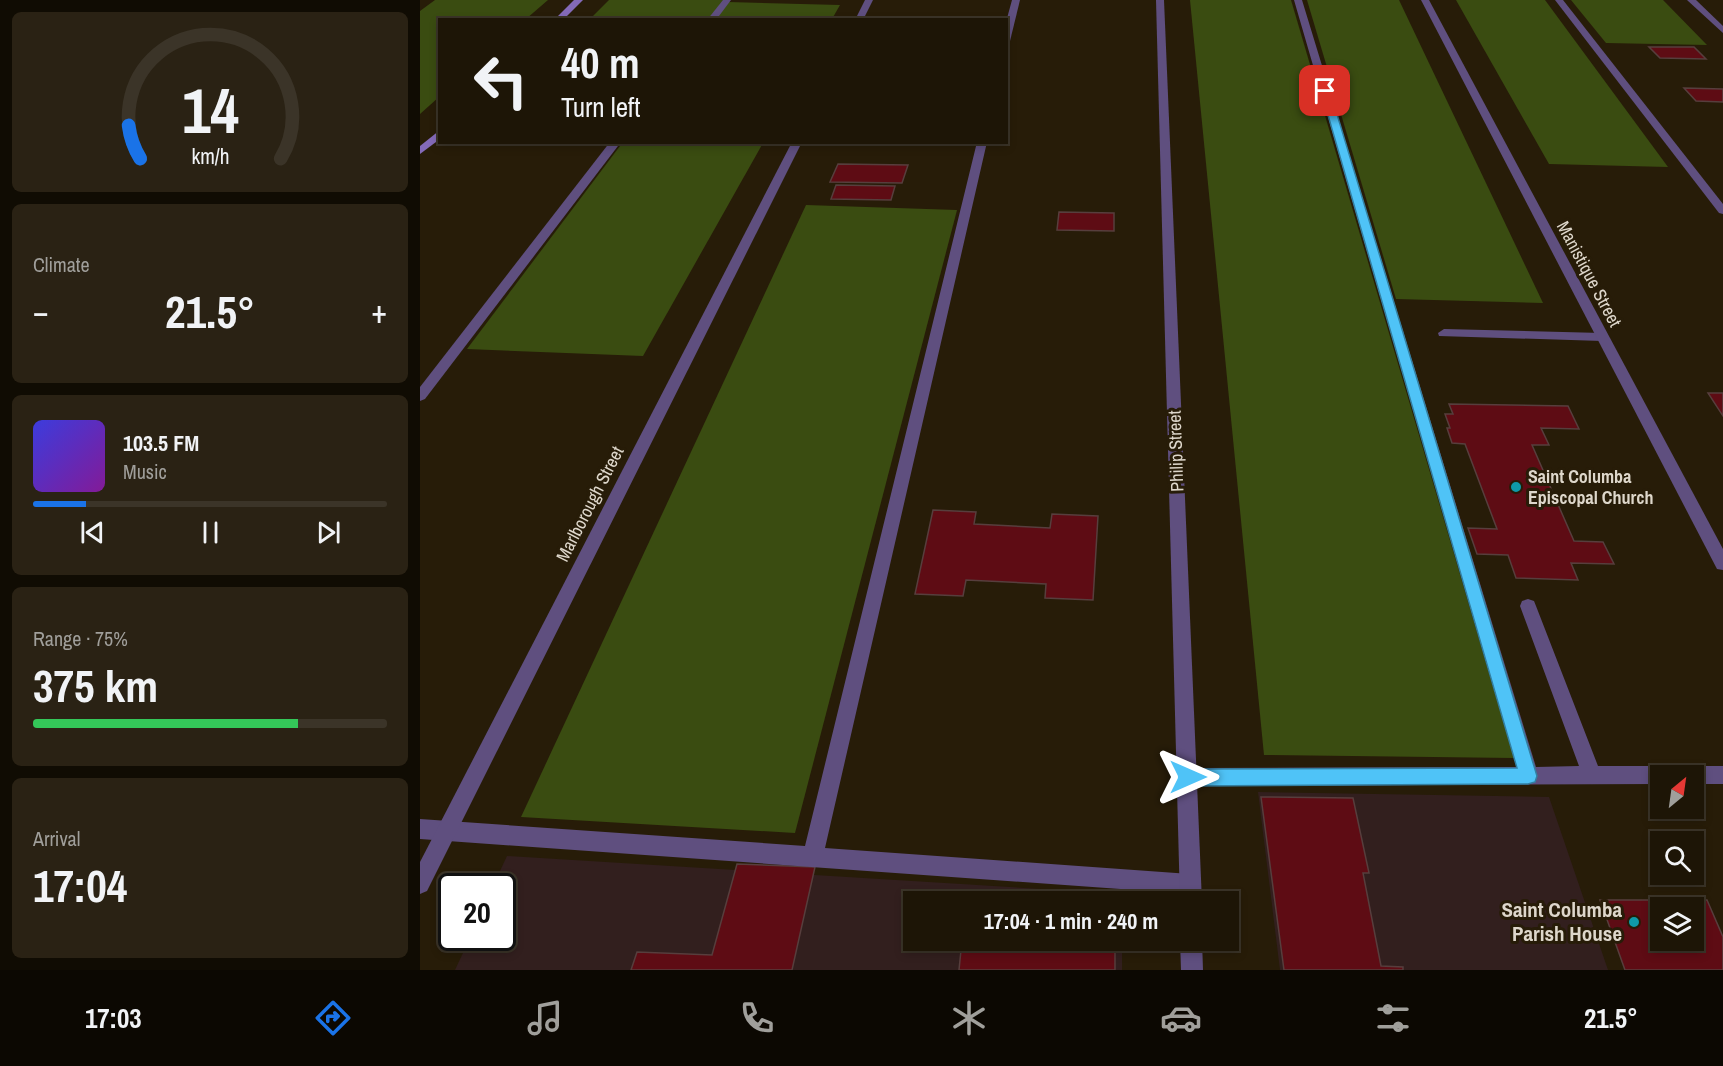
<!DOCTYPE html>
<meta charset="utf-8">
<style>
body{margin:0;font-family:"Archivo Narrow",sans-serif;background:#2a2214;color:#f1f3f6;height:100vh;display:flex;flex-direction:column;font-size:22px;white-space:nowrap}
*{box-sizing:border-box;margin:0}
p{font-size:20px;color:#a09f9b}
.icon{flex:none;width:33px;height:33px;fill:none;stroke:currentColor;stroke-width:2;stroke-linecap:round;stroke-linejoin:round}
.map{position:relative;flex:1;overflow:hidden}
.panel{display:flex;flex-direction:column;gap:12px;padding:12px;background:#100c03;width:420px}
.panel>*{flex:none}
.top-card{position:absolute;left:18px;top:18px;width:570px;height:126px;border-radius:0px;box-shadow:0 3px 9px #0003,0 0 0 2px #3b3428;background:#1d1506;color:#f1f3f6;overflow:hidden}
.needle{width:39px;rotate:29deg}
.fabs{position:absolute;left:1230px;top:765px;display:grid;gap:12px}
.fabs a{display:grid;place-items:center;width:54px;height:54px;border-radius:0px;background:#1d1506;box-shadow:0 3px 9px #0003,0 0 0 2px #3b3428;font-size:30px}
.speed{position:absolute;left:18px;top:873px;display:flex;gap:12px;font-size:30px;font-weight:700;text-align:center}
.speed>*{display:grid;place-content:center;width:78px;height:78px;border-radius:50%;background:#1d1506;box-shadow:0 3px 9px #0003,0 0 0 2px #3b3428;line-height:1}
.speed .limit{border:3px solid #111;border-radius:9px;background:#fff;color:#111}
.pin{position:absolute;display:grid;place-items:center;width:51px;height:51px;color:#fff;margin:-26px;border-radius:12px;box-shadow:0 3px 9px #0006}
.me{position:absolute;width:66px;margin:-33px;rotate:90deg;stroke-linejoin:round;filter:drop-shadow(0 0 4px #0008)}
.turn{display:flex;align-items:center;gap:21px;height:126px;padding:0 24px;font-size:27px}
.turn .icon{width:78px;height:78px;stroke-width:2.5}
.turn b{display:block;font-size:42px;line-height:51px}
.big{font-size:45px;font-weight:800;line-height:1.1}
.panel .tile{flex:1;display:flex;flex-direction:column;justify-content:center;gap:9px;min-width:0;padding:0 21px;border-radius:9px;background:#2a2214}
.panel .dial{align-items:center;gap:0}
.dial svg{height:156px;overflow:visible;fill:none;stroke:#3b3428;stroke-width:7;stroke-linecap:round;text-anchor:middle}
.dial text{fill:#f1f3f6;stroke:none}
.song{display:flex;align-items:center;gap:18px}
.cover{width:72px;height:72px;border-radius:9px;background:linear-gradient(135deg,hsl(240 70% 55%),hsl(290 70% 35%))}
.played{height:6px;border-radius:3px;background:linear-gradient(90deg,#1a73e8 15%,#3b3428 15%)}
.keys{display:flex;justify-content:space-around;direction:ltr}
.heat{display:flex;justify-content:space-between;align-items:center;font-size:33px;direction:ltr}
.charge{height:9px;border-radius:4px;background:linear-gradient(90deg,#34c759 75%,#3b3428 0)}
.trip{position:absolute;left:483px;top:891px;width:336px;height:60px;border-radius:0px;background:#1d1506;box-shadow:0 3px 9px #0003,0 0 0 2px #3b3428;font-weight:800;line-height:60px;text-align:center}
.tabs{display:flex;height:96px;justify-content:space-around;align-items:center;background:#0c0802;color:#a09f9b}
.tabs .icon{width:42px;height:42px}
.tabs .current{color:#1a73e8}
.tabs b{font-size:27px;color:#f1f3f6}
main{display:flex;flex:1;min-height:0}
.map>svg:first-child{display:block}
</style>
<main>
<section class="panel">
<div class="tile dial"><svg viewBox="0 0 100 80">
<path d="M14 69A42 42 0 1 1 86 69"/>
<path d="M14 69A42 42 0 0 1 8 52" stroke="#1a73e8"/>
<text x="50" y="56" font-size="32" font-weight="700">14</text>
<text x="50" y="72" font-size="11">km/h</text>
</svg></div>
<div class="tile"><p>Climate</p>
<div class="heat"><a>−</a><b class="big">21.5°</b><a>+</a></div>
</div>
<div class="tile">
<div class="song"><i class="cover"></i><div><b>103.5 FM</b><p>Music</p></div></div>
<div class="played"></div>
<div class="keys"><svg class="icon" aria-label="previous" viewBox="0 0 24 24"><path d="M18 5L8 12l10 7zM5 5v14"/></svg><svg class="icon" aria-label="pause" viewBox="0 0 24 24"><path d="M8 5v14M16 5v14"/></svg><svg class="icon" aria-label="next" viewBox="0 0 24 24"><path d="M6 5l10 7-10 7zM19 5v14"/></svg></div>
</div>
<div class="tile"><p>Range · 75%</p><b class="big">375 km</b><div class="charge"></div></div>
<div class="tile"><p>Arrival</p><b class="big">17:04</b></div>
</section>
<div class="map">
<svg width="1303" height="970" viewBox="0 0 1303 970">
<rect width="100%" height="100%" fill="#271c08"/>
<g fill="#321f1e">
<polygon points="838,792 1129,797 1188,970 860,970"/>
<polygon points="87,856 703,894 703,902 494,902 494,940 702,941 702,970 35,970 50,938 82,938 82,886 73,886"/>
</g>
<g fill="#3a4c11">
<polygon points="15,0 128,0 106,19 20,20 19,97 0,114 0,11"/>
<polygon points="189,0 304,0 289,19 169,20"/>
<polygon points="770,0 871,0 1094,758 844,755"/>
<polygon points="887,0 979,0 1123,303 976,299"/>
<polygon points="1036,0 1125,0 1248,167 1129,164"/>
<polygon points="1151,0 1243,0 1287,45 1186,43"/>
<polygon points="308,2 420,5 412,19 295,20"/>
<polygon points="203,142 343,143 223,356 47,349"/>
<polygon points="386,205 537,210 375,833 101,817"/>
</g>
<g fill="#5e0c14" stroke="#573e3d" stroke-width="1.5" fill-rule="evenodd">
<polygon points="1229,47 1274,47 1286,59 1240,58"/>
<polygon points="1264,88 1303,89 1303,102 1276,101"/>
<polygon points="418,164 488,165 482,183 410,182"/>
<polygon points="416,185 475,186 471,200 411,199"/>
<polygon points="639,212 694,213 694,231 637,230"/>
<polygon points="1288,393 1303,393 1303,416"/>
<polygon points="1029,404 1148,406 1159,429 1121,428 1129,445 1112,445 1154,541 1183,542 1194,564 1151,563 1158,580 1096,578 1088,555 1057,554 1048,528 1077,529 1045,444 1032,443 1027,428 1030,428 1025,414 1033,414"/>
<polygon points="513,510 556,512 554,524 630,528 632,514 678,516 673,600 625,598 626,584 546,580 543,596 495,594"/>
<polygon points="841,797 933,798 949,873 943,873 961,966 983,967 983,970 864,970"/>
<polygon points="317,864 395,867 372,970 211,970 217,952 292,955"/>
<path d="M1180 900H1287L1303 937V970H1205ZM1240 908H1274V940H1240Z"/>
<polygon points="542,940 695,940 695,970 539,970"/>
</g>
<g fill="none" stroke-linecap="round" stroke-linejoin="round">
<g fill="#5f4f7f" fill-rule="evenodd">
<polygon points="303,0 311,0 296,20 287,20"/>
<polygon points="592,0 600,0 590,41 586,43 586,22"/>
<polygon points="874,0 882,0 1116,767 1159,766 1100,606 1102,601 1108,599 1114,601 1116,606 1178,766 1303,766 1303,784 1274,784 1274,776 1240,776 1240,784 768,786 761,783 758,777 761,771 768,768 1097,767"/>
<polygon points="1135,0 1143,0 1303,204 1303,214 1299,213"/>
<polygon points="190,142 201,142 5,399 0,401 0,387"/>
<polygon points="557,142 567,142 405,848 770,874 777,877 780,884 777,891 770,894 0,839 0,819 385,846"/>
<polygon points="1024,329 1182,333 1188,337 1182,341 1019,336 1018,333"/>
</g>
<g fill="#5f4f7f" fill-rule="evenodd">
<polygon points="445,0 453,0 443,20 435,20"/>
<polygon points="736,0 744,0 782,902 760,902"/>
<polygon points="1001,0 1009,0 1303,549 1303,570 1297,569"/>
<polygon points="1267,0 1276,0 1303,26 1303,33"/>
<polygon points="372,142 382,142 7,891 0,894 0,862"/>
<polygon points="760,940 782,940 783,970 761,970"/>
</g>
<g fill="#846ab8" fill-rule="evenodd">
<polygon points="154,0 163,0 143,20 134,20"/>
<polygon points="20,130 20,139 0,154 0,146"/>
</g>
</g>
<polygon fill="#4fc3f7" stroke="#337fa1" stroke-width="1.5" points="905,89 910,91 1117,776 1115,782 1108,784 768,786 762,783 759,777 762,771 768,769 1097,768 901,91"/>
<g fill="#0f9aa8" stroke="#271c08" stroke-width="2">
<circle cx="1096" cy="487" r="6"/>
<circle cx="1214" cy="922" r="6"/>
</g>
<g text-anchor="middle" stroke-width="6" stroke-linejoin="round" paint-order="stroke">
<g font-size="18" fill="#ded7cb" stroke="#271c08">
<text transform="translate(1169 274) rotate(62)" y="6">Manistique Street</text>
<text transform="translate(756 451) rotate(-92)" y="6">Philip Street</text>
<text transform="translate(170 504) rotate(-63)" y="6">Marlborough Street</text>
</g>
<g font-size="18" font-weight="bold" fill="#ded7cb" stroke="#271c08" text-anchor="start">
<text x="1108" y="483">Saint Columba<tspan x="1108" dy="21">Episcopal Church</tspan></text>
</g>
<g font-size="21" font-weight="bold" fill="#ded7cb" stroke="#271c08" text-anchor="end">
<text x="1202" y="917">Saint Columba<tspan x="1202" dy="24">Parish House</tspan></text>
</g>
</g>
</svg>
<div class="fabs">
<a><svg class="needle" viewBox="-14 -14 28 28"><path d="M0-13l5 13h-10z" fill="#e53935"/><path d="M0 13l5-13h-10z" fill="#a09f9b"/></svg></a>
<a><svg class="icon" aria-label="search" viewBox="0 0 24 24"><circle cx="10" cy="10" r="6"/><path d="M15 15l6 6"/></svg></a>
<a><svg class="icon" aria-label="layers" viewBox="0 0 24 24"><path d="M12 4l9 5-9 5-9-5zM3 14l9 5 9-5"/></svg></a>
</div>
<div class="speed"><div class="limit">20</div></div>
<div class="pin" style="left:905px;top:91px;background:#d93025"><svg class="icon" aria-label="arrive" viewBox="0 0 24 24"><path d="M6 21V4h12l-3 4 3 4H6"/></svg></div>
<svg class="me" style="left:768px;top:777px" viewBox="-20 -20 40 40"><path d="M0-17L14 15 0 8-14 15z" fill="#4fc3f7" stroke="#fff" stroke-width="4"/></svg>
<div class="trip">17:04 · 1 min · 240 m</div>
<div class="top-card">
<div class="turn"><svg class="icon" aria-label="left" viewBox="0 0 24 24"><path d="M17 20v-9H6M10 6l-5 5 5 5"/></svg><div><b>40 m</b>Turn left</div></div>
</div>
</div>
</main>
<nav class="tabs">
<b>17:03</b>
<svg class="icon current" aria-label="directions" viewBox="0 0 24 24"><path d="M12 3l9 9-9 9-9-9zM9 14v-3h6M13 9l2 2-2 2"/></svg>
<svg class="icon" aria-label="music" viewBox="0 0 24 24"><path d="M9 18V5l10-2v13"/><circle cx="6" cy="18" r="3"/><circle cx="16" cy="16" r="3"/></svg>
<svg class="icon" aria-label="phone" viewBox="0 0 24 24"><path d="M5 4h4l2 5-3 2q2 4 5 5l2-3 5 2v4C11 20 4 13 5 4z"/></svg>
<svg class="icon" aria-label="climate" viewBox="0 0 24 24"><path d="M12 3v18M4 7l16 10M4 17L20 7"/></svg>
<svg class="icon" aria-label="car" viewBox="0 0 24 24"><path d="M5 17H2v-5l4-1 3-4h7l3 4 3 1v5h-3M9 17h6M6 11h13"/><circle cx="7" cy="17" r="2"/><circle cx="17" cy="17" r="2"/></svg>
<svg class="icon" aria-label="filters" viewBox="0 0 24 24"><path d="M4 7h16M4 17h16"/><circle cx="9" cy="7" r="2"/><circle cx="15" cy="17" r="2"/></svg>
<b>21.5°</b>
</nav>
